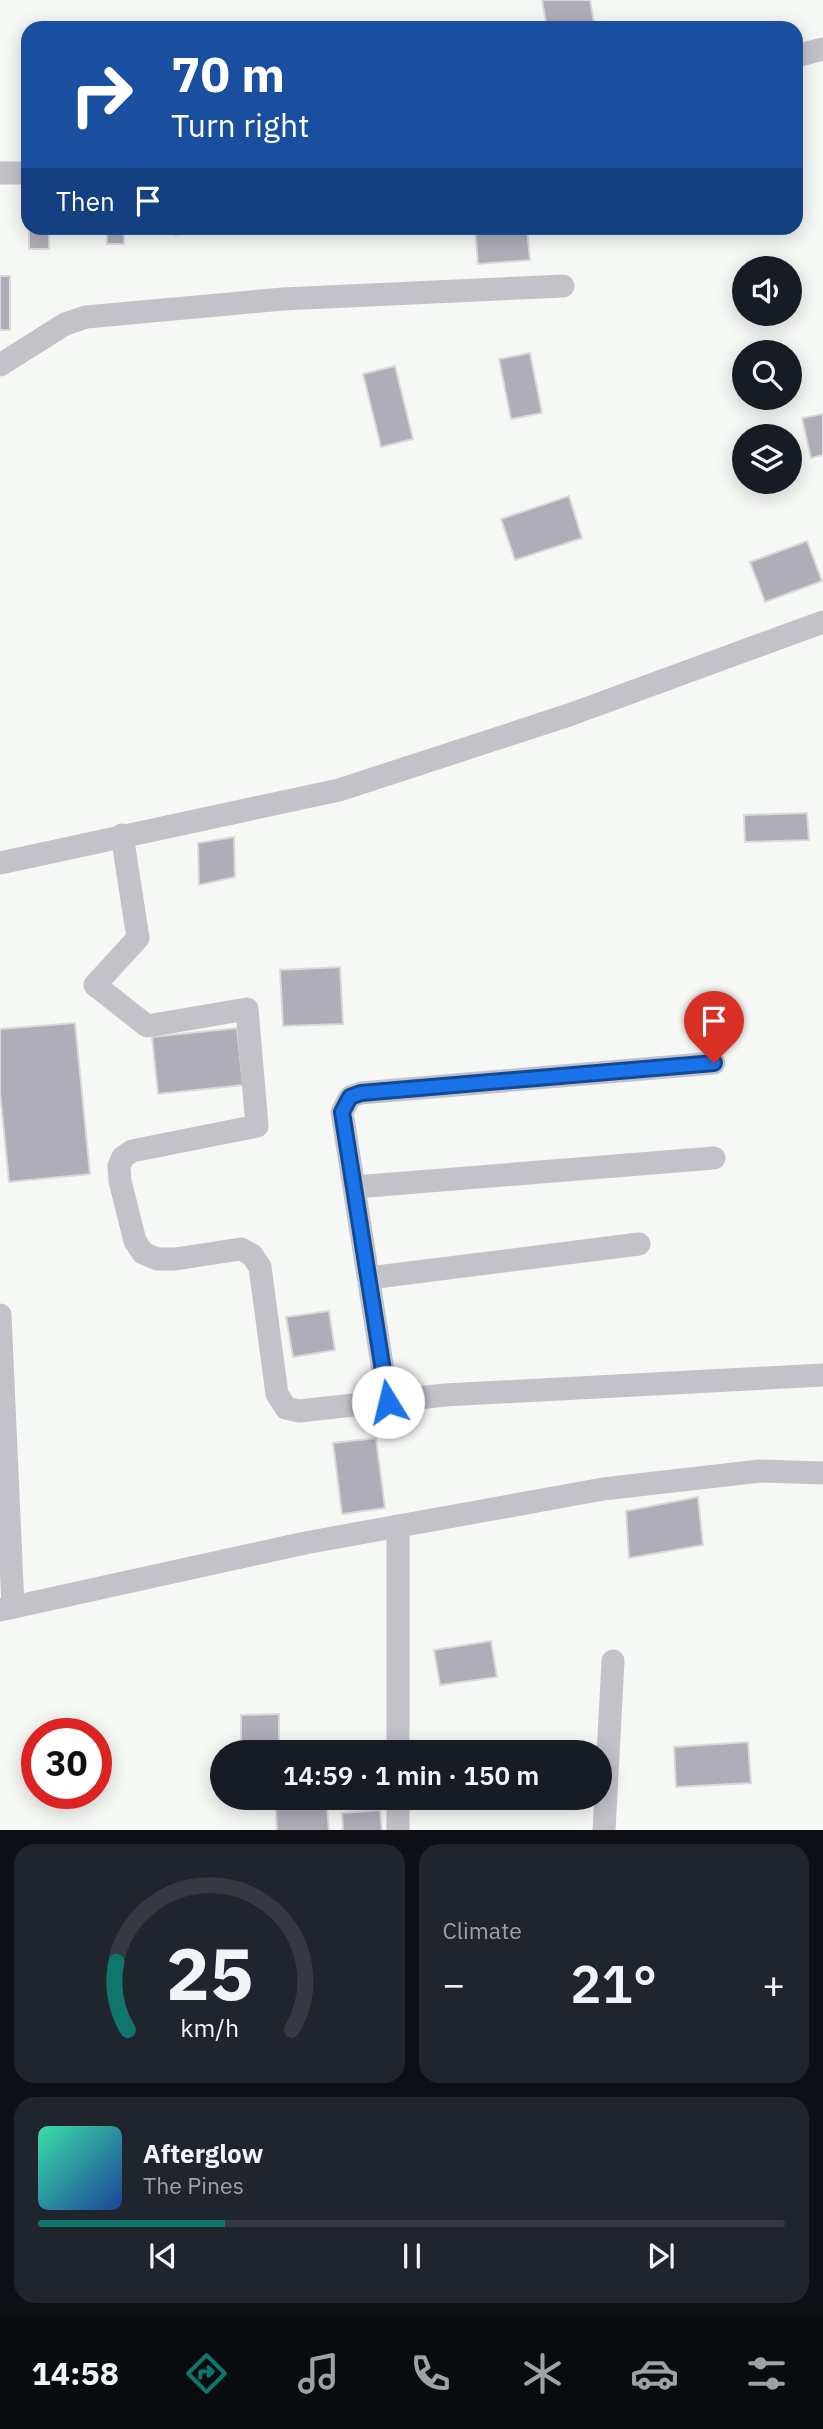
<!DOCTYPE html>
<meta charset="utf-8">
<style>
body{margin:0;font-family:"IBM Plex Sans",sans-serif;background:#20242c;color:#f1f3f6;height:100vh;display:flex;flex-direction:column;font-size:26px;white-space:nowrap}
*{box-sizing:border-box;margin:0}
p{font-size:23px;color:#9ea1a6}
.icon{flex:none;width:38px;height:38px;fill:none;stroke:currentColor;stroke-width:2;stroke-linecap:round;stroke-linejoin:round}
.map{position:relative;height:1830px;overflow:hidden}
.side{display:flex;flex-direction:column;gap:14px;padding:14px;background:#0d0f14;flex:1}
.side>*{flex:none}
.banner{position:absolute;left:21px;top:21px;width:782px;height:214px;border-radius:21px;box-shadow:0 4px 18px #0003;background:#1a4fa0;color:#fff;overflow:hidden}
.tools{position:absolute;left:732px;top:256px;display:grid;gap:14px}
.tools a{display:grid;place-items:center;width:70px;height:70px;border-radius:50%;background:#171b24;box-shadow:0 4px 18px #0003;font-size:35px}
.speed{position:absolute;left:21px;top:1718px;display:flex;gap:14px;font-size:35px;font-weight:700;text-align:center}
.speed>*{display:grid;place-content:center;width:91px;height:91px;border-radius:50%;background:#171b24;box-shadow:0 4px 18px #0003;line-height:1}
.speed .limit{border:10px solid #d22;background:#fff;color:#111}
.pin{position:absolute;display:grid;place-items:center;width:60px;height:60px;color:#fff;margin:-72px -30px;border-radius:50% 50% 50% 0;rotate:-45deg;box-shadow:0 0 7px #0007}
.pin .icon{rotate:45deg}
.me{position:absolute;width:77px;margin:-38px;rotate:351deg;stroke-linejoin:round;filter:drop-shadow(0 0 5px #0008)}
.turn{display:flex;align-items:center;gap:24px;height:147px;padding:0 35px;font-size:32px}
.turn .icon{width:91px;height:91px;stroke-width:2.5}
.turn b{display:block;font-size:49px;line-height:60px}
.then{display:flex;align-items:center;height:66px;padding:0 35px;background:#0003;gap:14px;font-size:26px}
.big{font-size:52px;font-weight:600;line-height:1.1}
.side .tile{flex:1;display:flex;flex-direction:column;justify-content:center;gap:10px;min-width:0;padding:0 24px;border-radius:21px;background:#20242c}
.side .dial{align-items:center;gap:0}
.dial svg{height:182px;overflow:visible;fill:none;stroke:#363941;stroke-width:7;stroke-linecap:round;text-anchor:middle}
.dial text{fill:#f1f3f6;stroke:none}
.song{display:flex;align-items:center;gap:21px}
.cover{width:84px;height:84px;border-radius:10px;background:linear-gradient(135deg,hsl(160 70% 55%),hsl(220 70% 35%))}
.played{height:7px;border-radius:4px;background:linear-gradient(90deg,#0f766e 25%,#363941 25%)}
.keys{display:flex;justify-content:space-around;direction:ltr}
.heat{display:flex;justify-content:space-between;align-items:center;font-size:38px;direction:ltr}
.side .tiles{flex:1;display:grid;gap:14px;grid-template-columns:1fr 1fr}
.tile:last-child{grid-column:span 2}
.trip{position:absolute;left:210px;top:1740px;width:402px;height:70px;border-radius:35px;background:#171b24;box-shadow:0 4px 18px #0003;font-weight:600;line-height:70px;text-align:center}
.tab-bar{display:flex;height:112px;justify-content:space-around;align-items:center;background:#090b0e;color:#9ea1a6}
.tab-bar .icon{width:49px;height:49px}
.tab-bar .active{color:#0f766e}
.tab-bar b{font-size:32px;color:#f1f3f6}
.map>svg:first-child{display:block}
</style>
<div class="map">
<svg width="823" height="1831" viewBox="0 0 823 1831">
<rect width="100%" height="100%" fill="#f6f8f6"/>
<g fill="#aeadb8" stroke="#d8dad8" stroke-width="2">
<polygon points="542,0 590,0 595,28 547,28"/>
<rect x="29" y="228" width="20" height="21"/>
<rect x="107" y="228" width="17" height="16"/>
<polygon points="175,228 208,228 208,229 176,235"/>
<polygon points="475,228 527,228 530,260 478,264"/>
<rect x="0" y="276" width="10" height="54"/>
<polygon points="530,353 542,413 511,419 499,359"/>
<polygon points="395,366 413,439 381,447 363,374"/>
<polygon points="823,414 823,455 811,458 802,418"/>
<polygon points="569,496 582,538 515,560 501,519"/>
<polygon points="807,541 822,581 765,602 750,562"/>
<polygon points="807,813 809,840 745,842 744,815"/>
<polygon points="234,837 235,877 199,885 198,843"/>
<polygon points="340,967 343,1024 283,1026 280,970"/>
<polygon points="75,1023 90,1174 9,1182 0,1092 0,1029"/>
<polygon points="237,1028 243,1085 158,1094 152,1037"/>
<polygon points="329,1311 335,1350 293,1357 286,1317"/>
<polygon points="376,1438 385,1508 342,1514 333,1443"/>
<polygon points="698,1497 703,1545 629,1558 626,1511"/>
<polygon points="491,1641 497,1677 440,1685 434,1650"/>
<polygon points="279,1714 279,1752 241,1752 241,1715"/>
<polygon points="748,1742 751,1783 676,1787 674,1747"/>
<polygon points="275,1797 326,1797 329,1831 277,1831"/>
<polygon points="380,1810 382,1831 343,1831 342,1813"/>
</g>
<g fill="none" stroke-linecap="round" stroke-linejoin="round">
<g stroke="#c3c2c9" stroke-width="23">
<polyline points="796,56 823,49"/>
<polyline points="0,173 28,173"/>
<polyline points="0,365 65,324 86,317 283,299 563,286"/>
<polyline points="122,835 138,938 95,985 147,1026 247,1009 257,1126 132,1151 123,1157 119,1166 120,1181 135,1241 143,1253 157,1259 175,1259 241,1249 252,1255 260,1267 277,1394 286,1408 299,1411 445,1395 823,1375"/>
<polyline points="0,863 339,790 569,715 823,622"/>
<polyline points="355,1187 714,1158"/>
<polyline points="369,1278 639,1244"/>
<polyline points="0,1315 13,1607"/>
<polyline points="388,1402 342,1112 350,1097 361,1093 714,1063"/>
<polyline points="398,1526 398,1752"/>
<polyline points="0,1610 305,1543 603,1489 760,1471 823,1473"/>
<polyline points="398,1831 398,1797"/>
<polyline points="604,1831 613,1661"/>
</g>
</g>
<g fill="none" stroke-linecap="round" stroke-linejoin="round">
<g stroke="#114b97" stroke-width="18">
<polyline id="route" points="388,1402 342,1112 350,1097 361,1093 714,1063"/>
</g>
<use href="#route" stroke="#1a73e8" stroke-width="12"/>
</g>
</svg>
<div class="tools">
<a><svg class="icon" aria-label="sound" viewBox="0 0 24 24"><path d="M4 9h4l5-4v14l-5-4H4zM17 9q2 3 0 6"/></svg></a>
<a><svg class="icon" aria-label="search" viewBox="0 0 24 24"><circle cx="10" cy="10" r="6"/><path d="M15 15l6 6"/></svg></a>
<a><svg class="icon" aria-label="layers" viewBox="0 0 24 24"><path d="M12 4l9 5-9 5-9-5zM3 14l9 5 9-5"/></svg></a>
</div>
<div class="speed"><div class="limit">30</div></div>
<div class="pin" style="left:714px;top:1063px;background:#d93025"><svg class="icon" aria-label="arrive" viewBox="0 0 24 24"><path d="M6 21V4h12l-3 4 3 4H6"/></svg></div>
<svg class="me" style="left:388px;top:1402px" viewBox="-20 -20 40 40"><circle r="19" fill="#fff"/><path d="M0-13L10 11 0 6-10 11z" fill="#1a73e8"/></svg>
<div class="trip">14:59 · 1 min · 150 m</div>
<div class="banner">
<div class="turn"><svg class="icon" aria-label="right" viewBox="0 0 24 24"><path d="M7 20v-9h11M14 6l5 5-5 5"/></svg><div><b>70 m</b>Turn right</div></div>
<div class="then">Then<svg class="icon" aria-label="arrive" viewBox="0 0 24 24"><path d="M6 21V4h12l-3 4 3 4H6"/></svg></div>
</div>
</div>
<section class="side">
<div class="tiles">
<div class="tile dial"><svg viewBox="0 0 100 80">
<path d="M14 69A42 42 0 1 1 86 69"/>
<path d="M14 69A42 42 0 0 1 9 39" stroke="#0f766e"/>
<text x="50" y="56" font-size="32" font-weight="700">25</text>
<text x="50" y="72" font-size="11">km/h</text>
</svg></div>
<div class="tile"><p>Climate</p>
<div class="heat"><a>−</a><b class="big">21°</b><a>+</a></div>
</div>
<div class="tile">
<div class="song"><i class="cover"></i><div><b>Afterglow</b><p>The Pines</p></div></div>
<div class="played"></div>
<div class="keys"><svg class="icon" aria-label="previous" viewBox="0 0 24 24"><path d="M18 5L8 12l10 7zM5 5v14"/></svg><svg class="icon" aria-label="pause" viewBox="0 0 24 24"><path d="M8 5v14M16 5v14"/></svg><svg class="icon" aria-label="next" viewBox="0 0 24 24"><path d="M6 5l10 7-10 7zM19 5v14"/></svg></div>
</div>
</div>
</section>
<nav class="tab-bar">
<b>14:58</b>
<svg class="icon active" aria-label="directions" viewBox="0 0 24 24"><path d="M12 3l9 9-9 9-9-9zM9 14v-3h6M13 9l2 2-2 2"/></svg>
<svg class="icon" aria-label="music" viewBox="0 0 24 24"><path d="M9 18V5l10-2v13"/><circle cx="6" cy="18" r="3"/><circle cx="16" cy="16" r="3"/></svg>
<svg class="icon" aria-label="phone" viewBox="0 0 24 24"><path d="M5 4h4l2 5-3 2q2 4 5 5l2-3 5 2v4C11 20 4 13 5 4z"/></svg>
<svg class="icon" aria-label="climate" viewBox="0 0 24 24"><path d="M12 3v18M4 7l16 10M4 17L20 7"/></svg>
<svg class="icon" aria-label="car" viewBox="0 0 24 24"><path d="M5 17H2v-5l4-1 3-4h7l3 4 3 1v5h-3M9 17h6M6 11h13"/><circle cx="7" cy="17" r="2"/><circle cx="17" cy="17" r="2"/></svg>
<svg class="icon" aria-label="filters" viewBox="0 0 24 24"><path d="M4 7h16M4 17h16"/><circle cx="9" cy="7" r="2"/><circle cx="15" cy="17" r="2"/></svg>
</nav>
